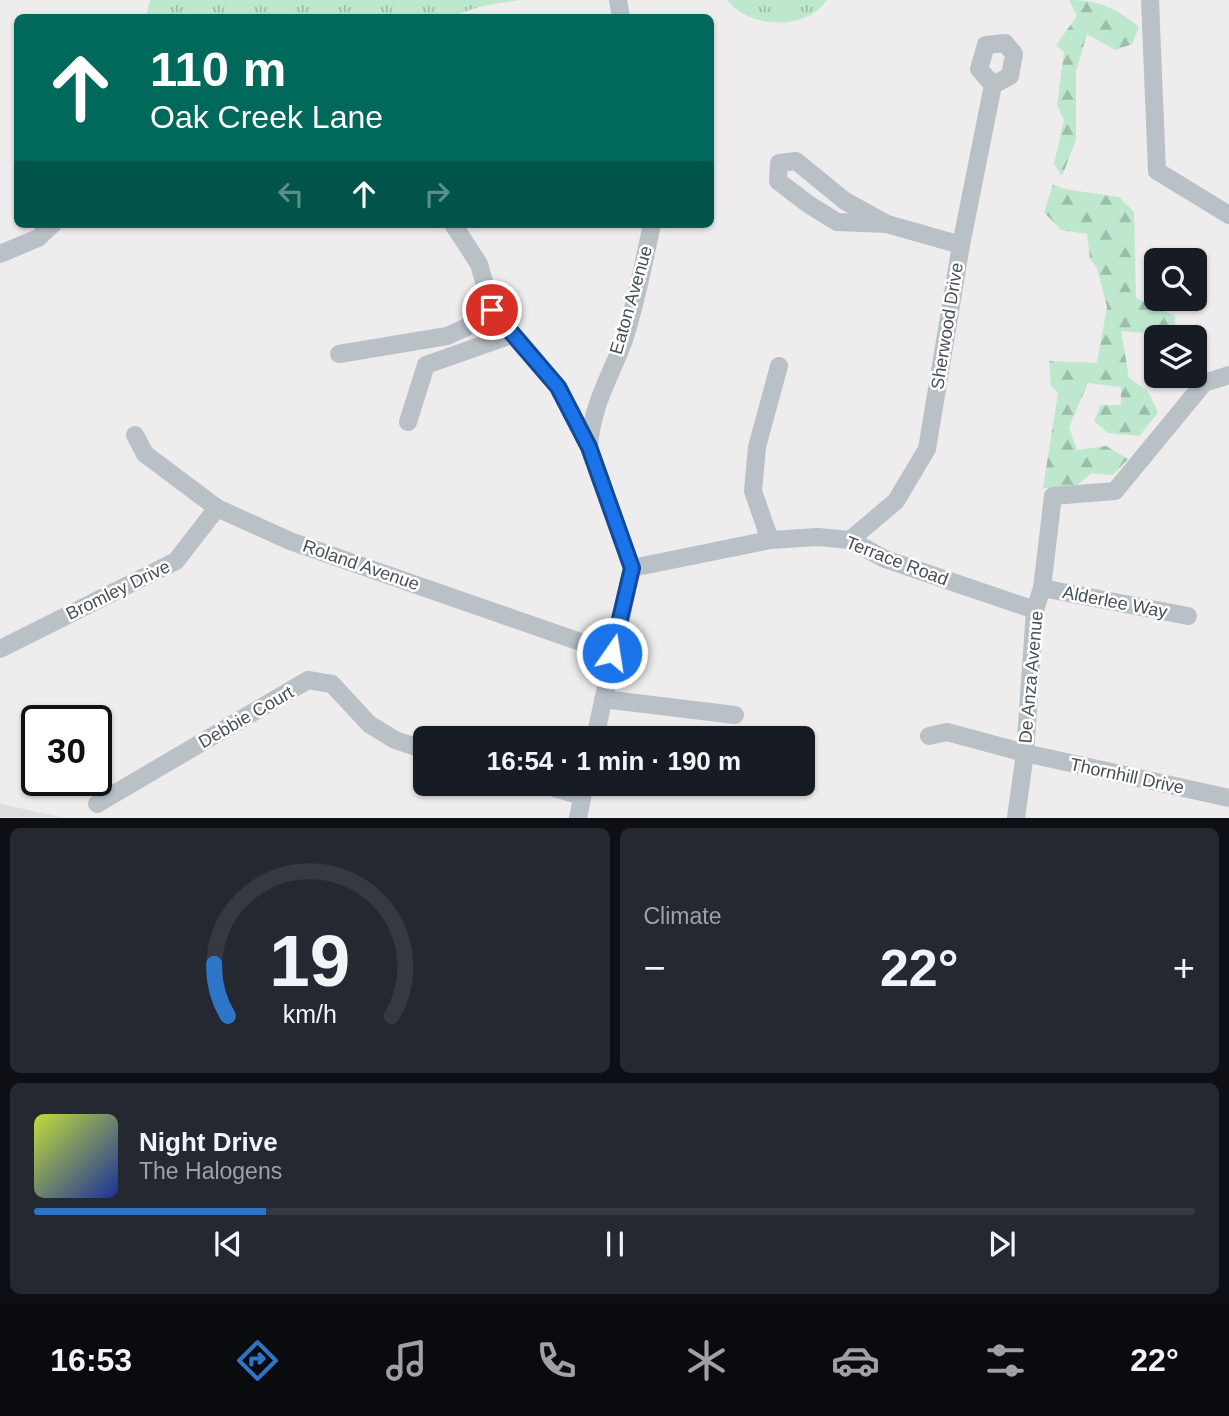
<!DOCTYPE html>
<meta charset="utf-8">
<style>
body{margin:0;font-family:Helvetica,sans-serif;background:#242831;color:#f1f3f6;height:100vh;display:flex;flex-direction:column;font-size:26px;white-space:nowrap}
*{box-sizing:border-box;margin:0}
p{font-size:23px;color:#9ea1a6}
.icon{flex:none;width:38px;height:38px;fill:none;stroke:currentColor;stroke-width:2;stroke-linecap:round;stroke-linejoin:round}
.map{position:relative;height:818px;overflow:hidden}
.panel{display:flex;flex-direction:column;gap:10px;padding:10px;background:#0d0f14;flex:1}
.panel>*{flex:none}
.hud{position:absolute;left:14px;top:14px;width:700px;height:214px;border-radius:10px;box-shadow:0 2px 5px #0004;background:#00695c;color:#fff;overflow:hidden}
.tools{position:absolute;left:1144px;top:248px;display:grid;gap:14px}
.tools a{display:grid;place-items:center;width:63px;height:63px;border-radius:10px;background:#171b24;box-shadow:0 2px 5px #0004;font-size:35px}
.speed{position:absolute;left:21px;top:705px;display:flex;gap:14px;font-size:35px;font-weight:700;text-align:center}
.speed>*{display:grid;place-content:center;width:91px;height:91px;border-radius:50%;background:#171b24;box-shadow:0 2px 5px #0004;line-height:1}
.speed .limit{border:4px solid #111;border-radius:10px;background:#fff;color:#111}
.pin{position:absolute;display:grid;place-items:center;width:60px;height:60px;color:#fff;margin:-30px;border:4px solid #fff;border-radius:50%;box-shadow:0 2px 7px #0007}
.me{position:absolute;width:77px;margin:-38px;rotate:13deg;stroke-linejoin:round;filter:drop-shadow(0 0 5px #0008)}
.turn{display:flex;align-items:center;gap:24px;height:147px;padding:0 21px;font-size:32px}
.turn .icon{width:91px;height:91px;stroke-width:2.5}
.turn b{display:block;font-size:49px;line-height:60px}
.lanes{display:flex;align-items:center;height:66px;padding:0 21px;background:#0003;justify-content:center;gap:35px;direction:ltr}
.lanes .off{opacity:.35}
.big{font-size:52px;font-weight:700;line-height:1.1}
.panel .tile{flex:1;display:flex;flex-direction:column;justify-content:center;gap:10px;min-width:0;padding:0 24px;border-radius:10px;background:#242831}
.panel .dial{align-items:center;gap:0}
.dial svg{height:182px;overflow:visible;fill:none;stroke:#363941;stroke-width:7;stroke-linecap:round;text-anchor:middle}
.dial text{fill:#f1f3f6;stroke:none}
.song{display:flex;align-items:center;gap:21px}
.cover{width:84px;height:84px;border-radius:10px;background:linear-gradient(135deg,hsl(70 70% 55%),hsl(230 70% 35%))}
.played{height:7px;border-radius:4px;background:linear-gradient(90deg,#2d76c7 20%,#363941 20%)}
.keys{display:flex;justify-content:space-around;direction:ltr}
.heat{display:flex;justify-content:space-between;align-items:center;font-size:38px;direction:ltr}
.panel .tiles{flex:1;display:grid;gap:10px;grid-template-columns:1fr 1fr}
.tile:last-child{grid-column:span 2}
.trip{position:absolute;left:413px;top:726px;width:402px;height:70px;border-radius:10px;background:#171b24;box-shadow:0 2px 5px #0004;font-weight:700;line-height:70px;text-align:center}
.menu{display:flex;height:112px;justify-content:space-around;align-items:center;background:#090b0e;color:#9ea1a6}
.menu .icon{width:49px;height:49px}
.menu .selected{color:#2d76c7}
.menu b{font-size:32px;color:#f1f3f6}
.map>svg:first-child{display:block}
</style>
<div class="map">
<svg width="1229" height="818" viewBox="0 0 1229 818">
<defs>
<pattern id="forest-firs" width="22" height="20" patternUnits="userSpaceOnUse" patternTransform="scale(1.75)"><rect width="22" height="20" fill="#bee8cd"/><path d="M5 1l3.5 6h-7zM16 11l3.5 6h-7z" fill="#9cbea9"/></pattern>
<pattern id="park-tufts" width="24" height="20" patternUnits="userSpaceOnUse" patternTransform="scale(1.75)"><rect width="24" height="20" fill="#bee8cd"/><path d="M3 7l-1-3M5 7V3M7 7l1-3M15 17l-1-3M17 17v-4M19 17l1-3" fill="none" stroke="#9cbea9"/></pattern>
</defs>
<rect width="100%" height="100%" fill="#eeecec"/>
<polygon fill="#dfdddd" points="0,804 61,817 0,817"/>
<g fill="url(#forest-firs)">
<path d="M1069 0C1099 0 1116 8 1139 27L1132 44 1115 50 1087 34 1076 71V140L1062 176 1054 164 1064 120 1057 105 1064 52 1056 45 1077 16Z"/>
<polygon points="1053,184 1064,189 1119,197 1134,212 1136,298 1175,316 1176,335 1121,331 1129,378 1148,391 1158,413 1139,436 1108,433 1094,421 1101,405 1121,405 1121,387 1088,383 1069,427 1077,450 1106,446 1128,459 1113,475 1092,473 1073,488 1043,488 1058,393 1051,386 1049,361 1097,363 1107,307 1097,268 1090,259 1087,234 1061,230 1044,212"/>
</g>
<g fill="url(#park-tufts)">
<polygon points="150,0 519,0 482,6 447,18 146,17"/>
<path d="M727 0H827C805 31 750 29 727 0Z"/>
</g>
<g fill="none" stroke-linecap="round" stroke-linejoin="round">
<g stroke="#b9c1c7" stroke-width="18">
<polyline points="618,0 621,18"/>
<polyline points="1150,0 1157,171 1229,215"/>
<polyline points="453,224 479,264 492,310 558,387 589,447"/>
<polyline points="887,224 845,201 796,161 779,163 778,181 808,204 837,222 887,224 961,245"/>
<polyline points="0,254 38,238 53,224"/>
<polyline points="339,354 447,336 465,328 492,310"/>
<polyline points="408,422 426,365 511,335"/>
<polyline points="135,435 145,454 217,508 290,541 612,653"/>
<polyline points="770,540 753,491 757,447 779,366"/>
<polyline points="850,540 896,501 927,449 961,245 993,85 1010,76 1014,54 1005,43 986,45 979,69 993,85"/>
<polyline points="632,568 770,540 818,537 850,540 885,559 1035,610"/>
<polyline points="1042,588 1188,616"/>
<polyline points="0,649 176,561 217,508"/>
<polyline points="603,699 735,715"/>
<polyline points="929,736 947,732 1025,753 1229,798"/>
<path d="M595 738 632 568 589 447C592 404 610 378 624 340 636 303 644 262 652 224"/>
<polyline points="541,784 582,796"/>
<polyline points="97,804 308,680 332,684 369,724 395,740 425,750"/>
<polyline points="578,818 585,784"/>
<polyline points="1016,818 1025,753 1035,610 1042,588 1053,496 1115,491 1204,383 1229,375"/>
</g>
</g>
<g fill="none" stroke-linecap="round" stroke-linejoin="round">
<g stroke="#114b97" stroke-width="18">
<polyline id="route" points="492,310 558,387 589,447 632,568 612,653"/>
</g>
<use href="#route" stroke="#1a73e8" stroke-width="12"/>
</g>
<g text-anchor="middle" stroke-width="5" stroke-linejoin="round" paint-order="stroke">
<g font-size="18" fill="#475057" stroke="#fff">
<text transform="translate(631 300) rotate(-74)" y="6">Eaton Avenue</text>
<text transform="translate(947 326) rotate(-81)" y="6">Sherwood Drive</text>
<text transform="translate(897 561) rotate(21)" y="6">Terrace Road</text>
<text transform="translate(361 565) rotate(19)" y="6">Roland Avenue</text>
<text transform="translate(118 590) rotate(-26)" y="6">Bromley Drive</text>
<text transform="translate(1115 602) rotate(11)" y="6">Alderlee Way</text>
<text transform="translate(1031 677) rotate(-85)" y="6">De Anza Avenue</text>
<text transform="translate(246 717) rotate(-30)" y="6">Debbie Court</text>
<text transform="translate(1127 776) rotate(12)" y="6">Thornhill Drive</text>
</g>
</g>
</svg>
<div class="tools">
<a><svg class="icon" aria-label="search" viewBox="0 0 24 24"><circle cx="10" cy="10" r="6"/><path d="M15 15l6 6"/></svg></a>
<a><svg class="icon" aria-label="layers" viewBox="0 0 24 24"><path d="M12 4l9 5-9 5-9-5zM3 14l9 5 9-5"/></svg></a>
</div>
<div class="speed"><div class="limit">30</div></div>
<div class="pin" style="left:492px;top:310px;background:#d93025"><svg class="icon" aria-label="arrive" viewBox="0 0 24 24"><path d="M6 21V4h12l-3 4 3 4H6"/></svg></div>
<svg class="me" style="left:612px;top:653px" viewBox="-20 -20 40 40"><circle r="17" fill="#1a73e8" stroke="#fff" stroke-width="3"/><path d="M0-11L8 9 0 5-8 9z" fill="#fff"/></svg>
<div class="trip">16:54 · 1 min · 190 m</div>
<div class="hud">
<div class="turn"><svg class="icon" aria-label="ahead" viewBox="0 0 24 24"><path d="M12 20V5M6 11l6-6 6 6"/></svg><div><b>110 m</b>Oak Creek Lane</div></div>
<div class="lanes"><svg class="icon off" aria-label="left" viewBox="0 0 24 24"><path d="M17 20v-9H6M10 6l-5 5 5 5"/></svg><svg class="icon" aria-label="ahead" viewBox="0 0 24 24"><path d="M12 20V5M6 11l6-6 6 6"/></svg><svg class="icon off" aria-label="right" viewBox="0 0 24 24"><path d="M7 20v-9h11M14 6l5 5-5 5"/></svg></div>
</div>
</div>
<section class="panel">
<div class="tiles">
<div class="tile dial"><svg viewBox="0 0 100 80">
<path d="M14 69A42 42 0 1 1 86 69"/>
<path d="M14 69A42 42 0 0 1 8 46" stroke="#2d76c7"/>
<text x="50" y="56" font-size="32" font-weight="700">19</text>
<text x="50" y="72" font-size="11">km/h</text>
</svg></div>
<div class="tile"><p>Climate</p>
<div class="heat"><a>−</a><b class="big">22°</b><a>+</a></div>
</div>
<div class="tile">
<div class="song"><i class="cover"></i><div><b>Night Drive</b><p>The Halogens</p></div></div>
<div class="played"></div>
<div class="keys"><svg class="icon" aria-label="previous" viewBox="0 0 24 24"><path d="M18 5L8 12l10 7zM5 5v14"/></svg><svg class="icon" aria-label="pause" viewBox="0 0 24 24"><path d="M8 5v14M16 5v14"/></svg><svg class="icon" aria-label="next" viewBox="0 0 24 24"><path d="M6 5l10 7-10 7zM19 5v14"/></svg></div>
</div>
</div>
</section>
<nav class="menu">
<b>16:53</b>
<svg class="icon selected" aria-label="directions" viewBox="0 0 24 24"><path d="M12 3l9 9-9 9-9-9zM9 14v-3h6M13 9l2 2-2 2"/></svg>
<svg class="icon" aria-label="music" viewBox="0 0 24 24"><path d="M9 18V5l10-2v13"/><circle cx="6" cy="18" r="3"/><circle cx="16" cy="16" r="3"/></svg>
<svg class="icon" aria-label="phone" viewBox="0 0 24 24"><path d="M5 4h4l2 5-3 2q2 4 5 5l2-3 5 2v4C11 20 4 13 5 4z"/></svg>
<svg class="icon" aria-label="climate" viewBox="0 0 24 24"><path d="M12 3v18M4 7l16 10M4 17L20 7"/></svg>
<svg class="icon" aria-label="car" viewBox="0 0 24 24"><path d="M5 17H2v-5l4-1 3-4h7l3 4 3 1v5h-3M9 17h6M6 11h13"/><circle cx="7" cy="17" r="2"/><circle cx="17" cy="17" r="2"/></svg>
<svg class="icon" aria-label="filters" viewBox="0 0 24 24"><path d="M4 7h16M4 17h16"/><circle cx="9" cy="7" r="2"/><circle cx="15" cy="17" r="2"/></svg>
<b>22°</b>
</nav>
